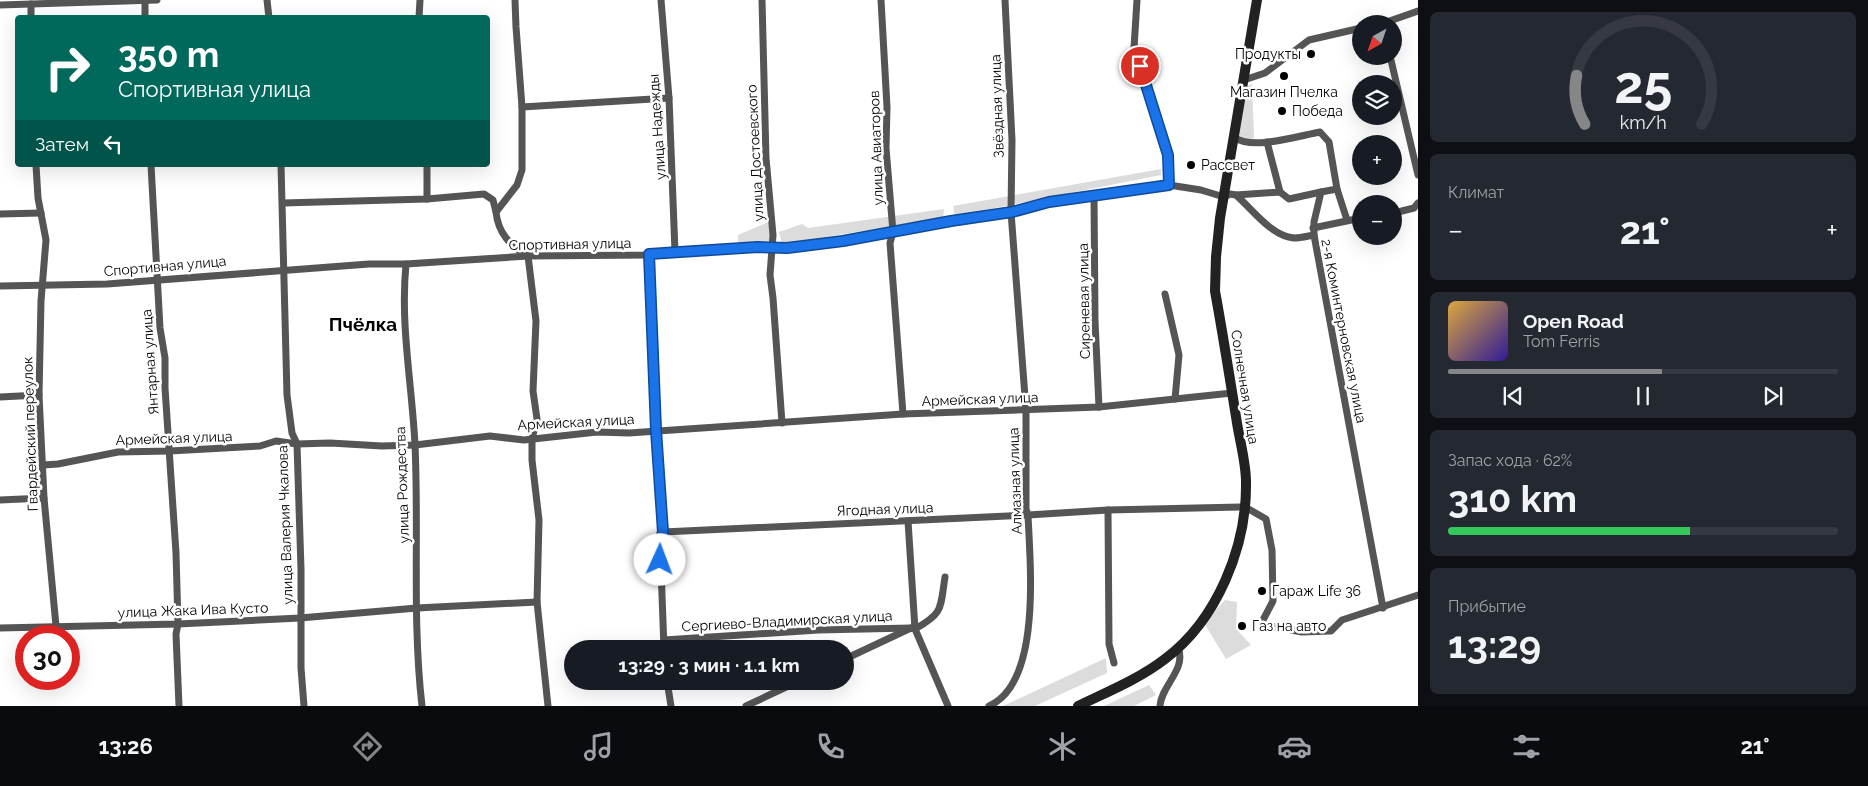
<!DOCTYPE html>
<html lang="ru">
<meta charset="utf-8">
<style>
body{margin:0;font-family:Raleway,sans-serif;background:#242831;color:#f1f3f6;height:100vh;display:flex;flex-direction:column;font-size:19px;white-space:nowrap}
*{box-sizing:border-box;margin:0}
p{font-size:16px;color:#9ea1a6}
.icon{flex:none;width:28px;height:28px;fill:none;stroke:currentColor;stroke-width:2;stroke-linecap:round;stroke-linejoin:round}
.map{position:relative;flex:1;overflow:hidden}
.sheet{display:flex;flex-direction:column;gap:12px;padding:12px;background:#0d0f14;width:450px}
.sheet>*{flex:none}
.guide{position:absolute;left:15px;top:15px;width:475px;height:152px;border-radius:5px;box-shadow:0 5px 20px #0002;background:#00695c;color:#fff;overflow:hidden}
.needle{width:32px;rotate:220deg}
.controls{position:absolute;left:1352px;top:15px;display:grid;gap:10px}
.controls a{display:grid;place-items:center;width:50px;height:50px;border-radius:50%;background:#171b24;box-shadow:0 5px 20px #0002;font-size:25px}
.speed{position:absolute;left:15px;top:625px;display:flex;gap:10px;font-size:25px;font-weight:700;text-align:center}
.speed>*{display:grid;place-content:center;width:65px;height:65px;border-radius:50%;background:#171b24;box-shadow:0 5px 20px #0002;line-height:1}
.speed .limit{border:8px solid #d22;background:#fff;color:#111}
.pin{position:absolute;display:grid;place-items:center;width:42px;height:42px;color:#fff;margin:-21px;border:2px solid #fff;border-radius:50%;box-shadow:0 1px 5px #0007}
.me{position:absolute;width:55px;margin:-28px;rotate:2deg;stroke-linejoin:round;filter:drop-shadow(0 0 4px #0008)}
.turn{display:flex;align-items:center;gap:18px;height:105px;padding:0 20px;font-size:22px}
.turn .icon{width:65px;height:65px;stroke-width:2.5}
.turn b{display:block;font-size:35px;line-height:42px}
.then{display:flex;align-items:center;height:48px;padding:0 20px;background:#0003;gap:10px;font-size:19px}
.big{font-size:38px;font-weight:700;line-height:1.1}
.sheet .card{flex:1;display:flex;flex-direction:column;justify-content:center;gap:8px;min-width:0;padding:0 18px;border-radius:8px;background:#242831}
.sheet .dial{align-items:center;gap:0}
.dial svg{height:130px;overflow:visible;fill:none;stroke:#363941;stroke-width:7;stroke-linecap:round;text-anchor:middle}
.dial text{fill:#f1f3f6;stroke:none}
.song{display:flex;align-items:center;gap:15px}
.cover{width:60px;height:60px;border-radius:8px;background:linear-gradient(135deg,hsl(40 70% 55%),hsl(250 70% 35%))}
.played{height:5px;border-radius:2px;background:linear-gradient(90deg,#858687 55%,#363941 55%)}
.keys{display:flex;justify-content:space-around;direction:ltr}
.heat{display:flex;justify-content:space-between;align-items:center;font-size:28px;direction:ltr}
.charge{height:8px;border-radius:4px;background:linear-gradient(90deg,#34c759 62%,#363941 0)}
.trip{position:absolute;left:564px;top:640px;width:290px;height:50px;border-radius:25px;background:#171b24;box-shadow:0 5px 20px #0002;font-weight:700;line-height:50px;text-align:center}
.tab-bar{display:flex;height:80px;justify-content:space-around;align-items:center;background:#090b0e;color:#9ea1a6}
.tab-bar .icon{width:35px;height:35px}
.tab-bar .active{color:#858687}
.tab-bar b{font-size:22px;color:#f1f3f6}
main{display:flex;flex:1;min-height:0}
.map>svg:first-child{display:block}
</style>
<main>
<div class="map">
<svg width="1418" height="706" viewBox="0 0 1418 706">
<rect width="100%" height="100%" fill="#fff"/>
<g fill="#dcdcdc">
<polygon points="1252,84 1254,138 1247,140 1238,137 1247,86"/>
<polygon points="1161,169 1161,175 955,216 953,206"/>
<polygon points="944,209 943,218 782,244 779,232 802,224 808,228"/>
<polygon points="768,222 773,226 769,248 739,254 738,235"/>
<polygon points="1225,600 1237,602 1236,629 1251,645 1226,659 1204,623"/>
<polygon points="1106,658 1107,673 1035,706 1003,706"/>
<polygon points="1149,685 1156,695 1134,706 1104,706"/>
</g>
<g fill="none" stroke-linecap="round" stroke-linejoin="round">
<g stroke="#555" stroke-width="7">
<polyline points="267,0 269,18"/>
<path d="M515 0 516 27 522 107V170L517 185 496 212C498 233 510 245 527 256"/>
<polyline points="661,0 669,98 675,252"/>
<polyline points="762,0 766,158 773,235 770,275 773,298 782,423"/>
<polyline points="881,0 887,107 886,148 893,232 890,243 903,414"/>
<polyline points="1137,0 1134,48 1168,155 1169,185"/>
<polyline points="145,1 145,18"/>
<polyline points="31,4 31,18"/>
<polyline points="0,5 157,0"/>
<polyline points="419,18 420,0"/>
<polyline points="1381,24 1418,11"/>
<polyline points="1390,56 1418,175"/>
<polyline points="1244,80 1265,73 1309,40 1361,28"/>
<polyline points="522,107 669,98"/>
<path d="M1235 138C1254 150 1298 136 1320 132L1329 142 1337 189 1321 192 1314 222V235L1383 608"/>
<polyline points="1267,142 1280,192"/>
<polyline points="36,165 38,198 46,240 41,301 39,395 44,498 56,626"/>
<polyline points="151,165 160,328 165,358 165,388 176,553 178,624 176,634 179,706"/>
<polyline points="281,165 287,395 292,433 297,444 301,569 301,668 304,706"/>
<polyline points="427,165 427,199"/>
<polyline points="1337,189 1347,220"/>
<polyline points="1094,195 1095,321 1099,407"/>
<polyline points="1236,195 1280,192 1289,199 1321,192"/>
<polyline points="283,203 427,199 484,194 493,200 496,212"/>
<polyline points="1394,213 1414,208 1418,203"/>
<polyline points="0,214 41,213"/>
<polyline points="1313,228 1361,218"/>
<polyline points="649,255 656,430 663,532 660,541 664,649"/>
<polyline points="528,256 536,321 533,391 537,419 532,439 532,460 539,520 537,602 548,706"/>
<path d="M406 264C400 325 412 384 415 445 419 532 412 619 422 706"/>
<path d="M0 286 107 284 369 264H406L528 256 649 255 757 247 787 248 862 238 951 221 1011 212 1049 202 1094 195 1169 185 1201 190 1224 197 1230 194 1236 195C1252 209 1271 236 1294 238 1301 238 1308 236 1314 235"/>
<polyline points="1165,294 1179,355 1175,399"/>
<polyline points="0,397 39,395"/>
<polyline points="43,465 58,464 118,452 170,451 260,446 276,441 297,444 330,443 382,446 415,445 490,436 524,440 597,432 629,433 903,414 1099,407 1232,393"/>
<polyline points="0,500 44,498"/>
<polyline points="1108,510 1109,644 1114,663"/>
<path d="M908 521 915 629C944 613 940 608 945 577"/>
<polyline points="663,532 1028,515 1108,510 1240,507 1245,507 1266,519 1272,550 1273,601 1263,620"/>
<polyline points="1269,626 1302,632 1331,631 1342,620 1418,595"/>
<polyline points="0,628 178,624 300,618 417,608 537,602"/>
<polyline points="664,640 818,630 911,628"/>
<polyline points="845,659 911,628 915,629 948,706"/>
<polyline points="667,681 671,706"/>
<polyline points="746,706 799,681"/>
<path d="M989 706C1042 683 1030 563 1028 515L1026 509V410L1011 212 1012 140 1005 0"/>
<path d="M1160 706C1161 686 1187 669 1178 648"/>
</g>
<path stroke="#222" stroke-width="10" d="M1078 706C1107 692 1139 679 1165 659 1217 620 1247 547 1246 482 1246 463 1240 442 1237 423 1230 379 1223 335 1215 291L1216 257 1220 218 1257 0"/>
</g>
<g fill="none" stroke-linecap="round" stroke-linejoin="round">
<g stroke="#114b97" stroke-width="12">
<polyline id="route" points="660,560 660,541 663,532 656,430 649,254 758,247 787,248 843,241 951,221 1012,212 1049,202 1169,185 1168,155 1140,66"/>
</g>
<use href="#route" stroke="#1a73e8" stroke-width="9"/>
</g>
<g fill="#000" stroke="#fff" stroke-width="2">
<circle cx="1311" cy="54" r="5"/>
<circle cx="1284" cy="76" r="5"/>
<circle cx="1282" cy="111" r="5"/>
<circle cx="1191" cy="165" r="5"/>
<circle cx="1262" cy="591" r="5"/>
<circle cx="1242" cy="626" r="5"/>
</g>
<g text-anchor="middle" stroke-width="5" stroke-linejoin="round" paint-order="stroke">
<g font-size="14" fill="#000" stroke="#fff" text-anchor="start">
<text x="1301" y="59" text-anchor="end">Продукты</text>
<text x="1284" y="97" text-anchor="middle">Магазин Пчелка</text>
<text x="1292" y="116">Победа</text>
<text x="1201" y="170">Рассвет</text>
<text x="1272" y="596">Гараж Life 36</text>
<text x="1252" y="631">Газ на авто</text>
</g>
<g font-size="14" fill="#000" stroke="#fff">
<text transform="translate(997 106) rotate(-92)" y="5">Звёздная улица</text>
<text transform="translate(657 127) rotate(-94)" y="5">улица Надежды</text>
<text transform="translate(876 148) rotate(-92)" y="5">улица Авиаторов</text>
<text transform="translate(755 153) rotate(-93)" y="5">улица Достоевского</text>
<text transform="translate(570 244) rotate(-1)" y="5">Спортивная улица</text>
<text transform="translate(165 266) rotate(-5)" y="5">Спортивная улица</text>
<text transform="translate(1084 301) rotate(-91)" y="5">Сиреневая улица</text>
<text transform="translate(1344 331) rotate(79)" y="5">2-я Коминтерновская улица</text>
<text transform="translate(150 362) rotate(-94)" y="5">Янтарная улица</text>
<text transform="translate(1245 387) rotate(81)" y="5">Солнечная улица</text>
<text transform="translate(980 399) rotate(-2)" y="5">Армейская улица</text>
<text transform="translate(576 422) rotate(-3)" y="5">Армейская улица</text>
<text transform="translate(30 434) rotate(-92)" y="5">Гвардейский переулок</text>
<text transform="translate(174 438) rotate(-2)" y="5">Армейская улица</text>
<text transform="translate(1015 481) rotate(-92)" y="5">Алмазная улица</text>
<text transform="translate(402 485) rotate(-92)" y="5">улица Рождества</text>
<text transform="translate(885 509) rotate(-2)" y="5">Ягодная улица</text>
<text transform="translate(285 525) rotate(-92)" y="5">улица Валерия Чкалова</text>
<text transform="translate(193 610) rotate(-2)" y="5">улица Жака Ива Кусто</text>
<text transform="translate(787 621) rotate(-3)" y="5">Сергиево-Владимирская улица</text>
</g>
<g font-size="19" font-weight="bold" fill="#000" stroke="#fff">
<text x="363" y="331">Пчёлка</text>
</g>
</g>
</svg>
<div class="controls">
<a><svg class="needle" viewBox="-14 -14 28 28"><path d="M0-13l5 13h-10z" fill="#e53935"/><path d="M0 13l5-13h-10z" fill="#9ea1a6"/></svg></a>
<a><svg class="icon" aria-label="layers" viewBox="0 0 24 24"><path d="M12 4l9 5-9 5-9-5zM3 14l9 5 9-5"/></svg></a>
<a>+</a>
<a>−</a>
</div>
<div class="speed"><div class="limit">30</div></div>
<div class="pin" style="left:1140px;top:66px;background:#d93025"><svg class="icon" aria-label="arrive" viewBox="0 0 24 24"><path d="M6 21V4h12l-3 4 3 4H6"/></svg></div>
<svg class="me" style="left:660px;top:560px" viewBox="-20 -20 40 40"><circle r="19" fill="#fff"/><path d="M0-13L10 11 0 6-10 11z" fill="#1a73e8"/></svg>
<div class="trip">13:29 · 3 мин · 1.1 km</div>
<div class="guide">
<div class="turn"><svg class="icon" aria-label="right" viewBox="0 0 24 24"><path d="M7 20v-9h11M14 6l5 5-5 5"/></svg><div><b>350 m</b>Спортивная улица</div></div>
<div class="then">Затем<svg class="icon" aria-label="left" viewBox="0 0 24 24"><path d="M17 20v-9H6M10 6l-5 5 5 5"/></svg></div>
</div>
</div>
<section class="sheet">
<div class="card dial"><svg viewBox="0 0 100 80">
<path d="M14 69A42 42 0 1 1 86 69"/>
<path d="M14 69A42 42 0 0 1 9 39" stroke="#858687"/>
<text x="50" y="56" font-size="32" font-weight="700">25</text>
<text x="50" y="72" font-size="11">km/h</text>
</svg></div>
<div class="card"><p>Климат</p>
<div class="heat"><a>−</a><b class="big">21°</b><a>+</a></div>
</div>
<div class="card">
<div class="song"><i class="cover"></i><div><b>Open Road</b><p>Tom Ferris</p></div></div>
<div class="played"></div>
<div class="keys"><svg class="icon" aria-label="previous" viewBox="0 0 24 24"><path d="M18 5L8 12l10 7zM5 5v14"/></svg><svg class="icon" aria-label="pause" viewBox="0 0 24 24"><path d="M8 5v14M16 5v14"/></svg><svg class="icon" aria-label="next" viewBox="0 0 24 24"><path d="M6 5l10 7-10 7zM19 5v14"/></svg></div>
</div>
<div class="card"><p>Запас хода · 62%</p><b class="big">310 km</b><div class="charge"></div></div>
<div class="card"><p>Прибытие</p><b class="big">13:29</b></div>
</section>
</main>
<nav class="tab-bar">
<b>13:26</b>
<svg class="icon active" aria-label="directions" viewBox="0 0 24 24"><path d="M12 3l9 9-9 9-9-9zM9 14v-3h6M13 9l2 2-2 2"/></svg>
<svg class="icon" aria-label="music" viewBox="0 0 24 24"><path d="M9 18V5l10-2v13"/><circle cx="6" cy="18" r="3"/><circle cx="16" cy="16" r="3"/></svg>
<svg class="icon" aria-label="phone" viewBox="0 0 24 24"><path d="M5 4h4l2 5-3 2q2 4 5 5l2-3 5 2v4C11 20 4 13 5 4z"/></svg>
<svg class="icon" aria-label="climate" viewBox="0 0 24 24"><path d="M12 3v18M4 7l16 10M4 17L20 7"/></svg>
<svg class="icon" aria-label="car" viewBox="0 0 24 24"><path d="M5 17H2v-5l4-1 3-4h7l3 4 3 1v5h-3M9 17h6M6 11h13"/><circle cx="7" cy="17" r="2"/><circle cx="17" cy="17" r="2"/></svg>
<svg class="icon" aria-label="filters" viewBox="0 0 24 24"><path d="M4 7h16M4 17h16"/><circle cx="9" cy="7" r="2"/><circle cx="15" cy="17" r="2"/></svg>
<b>21°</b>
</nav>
